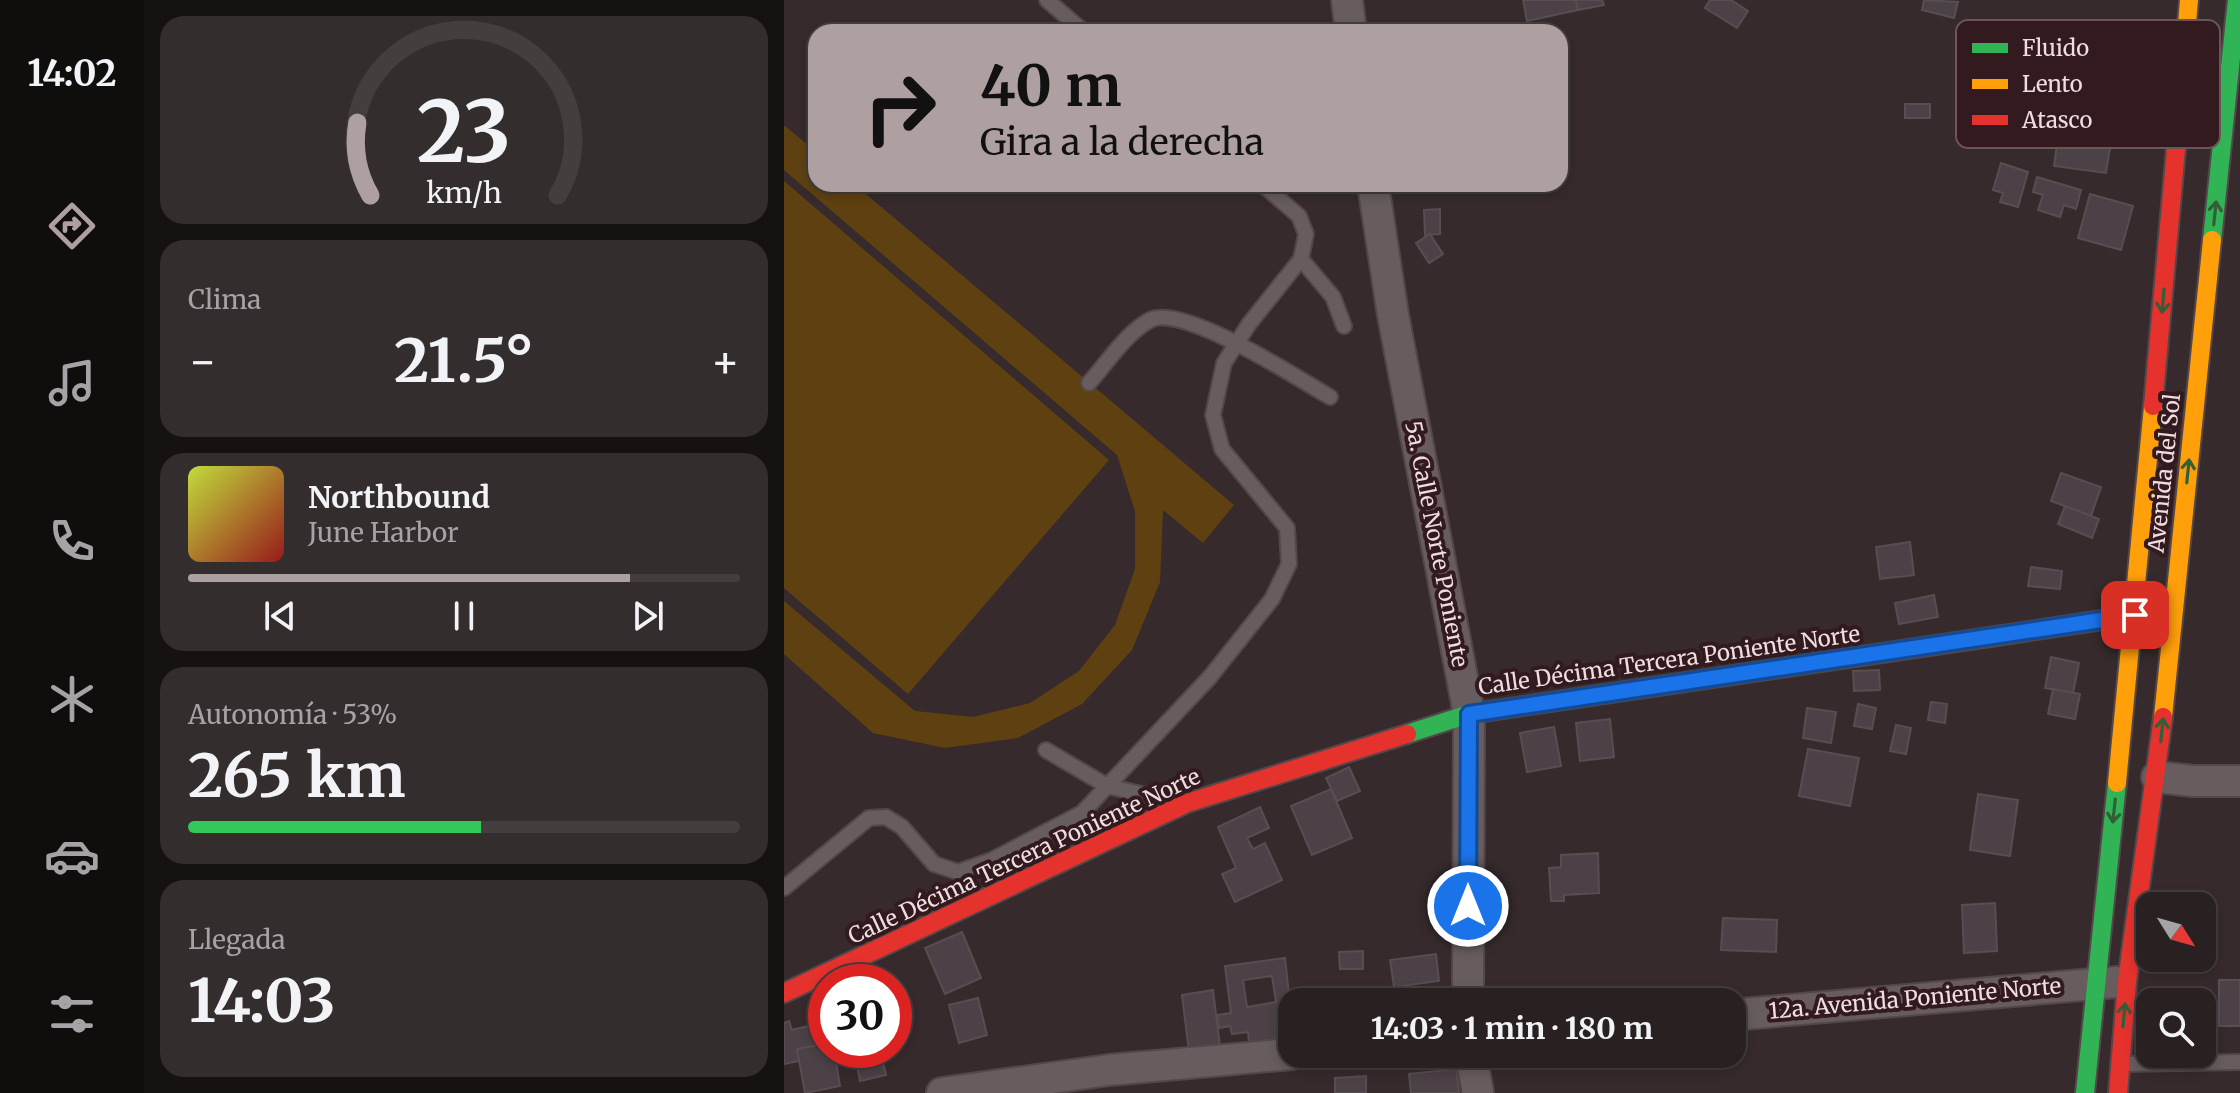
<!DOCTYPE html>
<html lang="es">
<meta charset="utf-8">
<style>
body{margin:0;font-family:Merriweather,serif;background:#342d2e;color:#f1f3f6;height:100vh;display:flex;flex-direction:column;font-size:30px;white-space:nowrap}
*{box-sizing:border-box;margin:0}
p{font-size:26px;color:#a5a3a5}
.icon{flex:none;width:44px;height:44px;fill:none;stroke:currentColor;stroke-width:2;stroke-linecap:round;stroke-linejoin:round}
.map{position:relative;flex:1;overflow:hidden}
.drawer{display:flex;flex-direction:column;gap:16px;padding:16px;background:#161212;width:640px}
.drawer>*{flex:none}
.top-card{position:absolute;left:24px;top:24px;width:760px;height:168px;border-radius:24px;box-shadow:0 4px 12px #0003,0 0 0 2px #443e3f;background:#ae9fa1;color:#111;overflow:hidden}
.needle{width:52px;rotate:127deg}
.buttons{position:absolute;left:1352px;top:892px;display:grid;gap:16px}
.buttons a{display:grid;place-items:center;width:80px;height:80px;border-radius:16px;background:#282021;box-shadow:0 4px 12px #0003,0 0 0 2px #443e3f;font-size:40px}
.speed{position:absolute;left:24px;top:964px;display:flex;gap:16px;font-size:40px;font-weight:700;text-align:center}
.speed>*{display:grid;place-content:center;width:104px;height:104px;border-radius:50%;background:#282021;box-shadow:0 4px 12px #0003,0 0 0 2px #443e3f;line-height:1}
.speed .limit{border:12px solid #d22;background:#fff;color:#111}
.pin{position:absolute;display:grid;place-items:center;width:68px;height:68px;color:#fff;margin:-34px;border-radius:16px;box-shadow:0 4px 12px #0006}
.me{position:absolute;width:88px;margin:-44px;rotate:0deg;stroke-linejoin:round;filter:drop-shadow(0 0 6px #0008)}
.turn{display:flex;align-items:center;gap:28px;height:168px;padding:0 40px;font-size:36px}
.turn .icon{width:104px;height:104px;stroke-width:2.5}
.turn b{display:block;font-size:56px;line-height:68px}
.big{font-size:60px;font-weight:700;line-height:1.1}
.drawer .card{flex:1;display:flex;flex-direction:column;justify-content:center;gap:12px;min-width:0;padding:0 28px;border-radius:24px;background:#342d2e}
.drawer .dial{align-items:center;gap:0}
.dial svg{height:208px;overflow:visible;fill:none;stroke:#443e3f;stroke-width:7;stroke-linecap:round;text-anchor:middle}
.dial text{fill:#f1f3f6;stroke:none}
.song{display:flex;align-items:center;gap:24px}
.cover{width:96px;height:96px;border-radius:12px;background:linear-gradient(135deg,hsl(70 70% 55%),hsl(0 70% 35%))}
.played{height:8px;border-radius:4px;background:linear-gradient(90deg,#ae9fa1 80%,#443e3f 80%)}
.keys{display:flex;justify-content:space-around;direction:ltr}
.heat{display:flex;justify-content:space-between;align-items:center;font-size:44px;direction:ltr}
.charge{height:12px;border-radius:6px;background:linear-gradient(90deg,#34c759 53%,#443e3f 0)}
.trip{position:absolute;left:494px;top:988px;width:468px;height:80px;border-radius:24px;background:#282021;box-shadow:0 4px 12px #0003,0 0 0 2px #443e3f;font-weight:700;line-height:80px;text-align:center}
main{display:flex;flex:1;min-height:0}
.tab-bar{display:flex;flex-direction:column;width:144px;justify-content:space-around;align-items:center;background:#100d0d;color:#a5a3a5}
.tab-bar .icon{width:56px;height:56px}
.tab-bar .on{color:#ae9fa1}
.tab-bar b{font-size:36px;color:#f1f3f6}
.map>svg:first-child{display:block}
</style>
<main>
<nav class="tab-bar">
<b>14:02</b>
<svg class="icon on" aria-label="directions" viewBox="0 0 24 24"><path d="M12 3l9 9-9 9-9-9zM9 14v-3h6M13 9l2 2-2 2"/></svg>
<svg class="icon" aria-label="music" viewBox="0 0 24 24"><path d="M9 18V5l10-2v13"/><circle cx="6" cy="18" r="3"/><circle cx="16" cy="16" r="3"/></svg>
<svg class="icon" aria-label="phone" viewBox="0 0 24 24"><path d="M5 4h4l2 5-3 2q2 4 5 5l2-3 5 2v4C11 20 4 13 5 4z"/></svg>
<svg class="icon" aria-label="climate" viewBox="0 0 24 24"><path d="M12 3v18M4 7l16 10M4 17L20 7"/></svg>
<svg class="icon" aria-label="car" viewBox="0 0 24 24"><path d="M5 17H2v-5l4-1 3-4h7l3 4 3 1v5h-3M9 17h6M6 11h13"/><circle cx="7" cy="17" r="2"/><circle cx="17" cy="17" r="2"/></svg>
<svg class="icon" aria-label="filters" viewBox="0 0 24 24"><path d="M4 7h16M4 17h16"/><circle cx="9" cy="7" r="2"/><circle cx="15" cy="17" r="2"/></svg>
</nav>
<section class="drawer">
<div class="card dial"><svg viewBox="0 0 100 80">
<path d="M14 69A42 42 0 1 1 86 69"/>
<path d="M14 69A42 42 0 0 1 9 41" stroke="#ae9fa1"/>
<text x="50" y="56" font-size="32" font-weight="700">23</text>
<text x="50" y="72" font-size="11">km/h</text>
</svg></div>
<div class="card"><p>Clima</p>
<div class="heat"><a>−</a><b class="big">21.5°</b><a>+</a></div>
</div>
<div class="card">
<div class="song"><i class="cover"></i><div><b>Northbound</b><p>June Harbor</p></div></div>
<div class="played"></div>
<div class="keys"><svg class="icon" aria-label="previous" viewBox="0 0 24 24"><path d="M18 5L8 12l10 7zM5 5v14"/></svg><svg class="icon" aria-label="pause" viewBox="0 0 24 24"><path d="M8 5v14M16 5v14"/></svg><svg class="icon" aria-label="next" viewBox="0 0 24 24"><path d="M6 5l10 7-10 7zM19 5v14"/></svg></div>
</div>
<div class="card"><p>Autonomía · 53%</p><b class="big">265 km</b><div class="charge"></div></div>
<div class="card"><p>Llegada</p><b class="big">14:03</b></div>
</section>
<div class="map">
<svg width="1456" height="1093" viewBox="0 0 1456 1093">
<rect width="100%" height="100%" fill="#362a2c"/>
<g fill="#5f4111">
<polygon points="0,125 32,152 32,184 70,184 450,505 419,543 379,510 376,582 348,650 298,704 234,738 161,748 89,733 0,654 0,601 131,711 189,717 246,703 295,671 331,625 351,569 351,511 333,455 0,170"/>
<polygon points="0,181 325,460 124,694 0,588"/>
</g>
<g fill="#4c4146" stroke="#574e52" stroke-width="2" fill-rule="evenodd">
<polygon points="739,0 792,0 794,10 743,21"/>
<polygon points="792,0 818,0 820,5 794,10"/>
<polygon points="926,0 947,0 964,11 953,28 921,8"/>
<polygon points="1140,0 1174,2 1170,18 1138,10"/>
<rect x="1121" y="104" width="25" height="14"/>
<polygon points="1276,122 1329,129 1322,173 1270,166"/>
<polygon points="1217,163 1244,172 1234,207 1216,202 1219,193 1209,190"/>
<polygon points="1253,177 1297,190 1292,209 1280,205 1276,217 1254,210 1259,195 1249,192"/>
<polygon points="1306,194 1349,206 1337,250 1294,238"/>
<polygon points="656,209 656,234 641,235 640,210"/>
<polygon points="646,234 659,254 645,263 632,243"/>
<polygon points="1277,473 1317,487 1307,516 1267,501"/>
<polygon points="1281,506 1315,519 1308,538 1274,524"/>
<polygon points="1126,542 1130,575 1096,579 1092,547"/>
<polygon points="1247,567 1278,571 1276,589 1244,586"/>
<polygon points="1150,595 1154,617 1115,624 1111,603"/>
<polygon points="1267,657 1295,663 1289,693 1261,688"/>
<polygon points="1095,670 1096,690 1070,691 1069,671"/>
<polygon points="1269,689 1296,694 1291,719 1264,714"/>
<polygon points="1147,702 1163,704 1161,723 1144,720"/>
<polygon points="1074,704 1092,708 1088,729 1070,726"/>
<polygon points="1023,708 1052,712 1047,743 1019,738"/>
<polygon points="826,719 830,757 796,761 792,723"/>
<polygon points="1112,725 1127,728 1122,754 1106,751"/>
<polygon points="770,727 777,766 743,772 736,733"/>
<polygon points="1024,749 1075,758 1066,806 1015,796"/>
<polygon points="565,767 576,791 553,801 542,778"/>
<polygon points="547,789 568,838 528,855 507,806"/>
<polygon points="1194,794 1234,800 1226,856 1186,850"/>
<polygon points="476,807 485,828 463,838 469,849 481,843 498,880 451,902 438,874 452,868 434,827"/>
<polygon points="814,853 815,893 780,895 780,901 767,901 765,868 777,867 777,855"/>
<polygon points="1211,903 1213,951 1180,953 1178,905"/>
<polygon points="939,918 993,920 992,952 937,950"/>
<polygon points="178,932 197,978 161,994 141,948"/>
<polygon points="579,951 579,969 556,969 555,952"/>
<polygon points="652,954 655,981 610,987 606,960"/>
<path d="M501 958 508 1022 493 1024 495 1039 465 1043 464 1032 448 1034 446 1026 435 1028 433 1015 447 1013 441 966ZM488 976 492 1002 463 1007 459 980Z"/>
<rect x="1435" y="980" width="21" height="46"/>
<polygon points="565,988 567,1002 545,1002 543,991"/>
<polygon points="429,990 436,1047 405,1052 398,995"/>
<polygon points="194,998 203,1035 175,1043 165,1005"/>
<polygon points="5,1021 8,1030 24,1026 32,1046 13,1049 15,1061 0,1064 0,1023"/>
<polygon points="42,1044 42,1050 50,1050 56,1086 21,1093 13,1049"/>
<polygon points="70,1050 96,1050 102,1075 76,1081"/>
<polygon points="672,1069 675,1093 627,1093 625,1074"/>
<polygon points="582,1076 582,1093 551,1093 551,1078"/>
</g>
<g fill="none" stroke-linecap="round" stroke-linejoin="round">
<g stroke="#534749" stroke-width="18">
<g id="lane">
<polyline points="263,0 300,32"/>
<polyline points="517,259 549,297 560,326"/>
<path d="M305 383C323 363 342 333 366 320 398 303 515 379 546 397"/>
<polyline points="262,750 323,786 383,800"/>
<polyline points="0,888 85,818 102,817 118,827 150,864 174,872 208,860 298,813 426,677 488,599 505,564 503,528 438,449 429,415 440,363 465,324 517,259 522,234 515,216 478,184"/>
<polyline points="1340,1064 1456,1062"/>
</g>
</g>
<g stroke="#534749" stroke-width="34">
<g id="street">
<polyline points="563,0 567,32"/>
<polyline points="589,184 609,315 685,714 684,1002"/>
<polyline points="1373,777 1409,781 1456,781"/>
<polyline points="948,1015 1333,982"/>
<polyline points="687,1054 694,1093"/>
<polyline points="158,1093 325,1070 508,1054"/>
</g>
</g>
<g stroke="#534749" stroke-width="22">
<g id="fast">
<polyline points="1428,240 1453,0"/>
<polyline points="623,734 685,714 1206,637"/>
<polyline points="1301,1093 1333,783"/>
</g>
</g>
<g stroke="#534749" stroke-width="22">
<g id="slow">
<polyline points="1396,104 1405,0"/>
<polyline points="1379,717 1428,240"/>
<polyline points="1333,783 1369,406"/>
</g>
</g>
<g stroke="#534749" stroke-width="22">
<g id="jam">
<polyline points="1369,406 1396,104"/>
<polyline points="1206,637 1351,615"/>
<polyline points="0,993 403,803 623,734"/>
<polyline points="1334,1093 1343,982 1379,717"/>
</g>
</g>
<use href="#lane" stroke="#675c5e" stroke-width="14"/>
<use href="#street" stroke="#675c5e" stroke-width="30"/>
<use href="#fast" stroke="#30b455" stroke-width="18"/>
<use href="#slow" stroke="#ff9f0a" stroke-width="18"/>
<use href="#jam" stroke="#e5322d" stroke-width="18"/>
</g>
<defs><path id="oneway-shaft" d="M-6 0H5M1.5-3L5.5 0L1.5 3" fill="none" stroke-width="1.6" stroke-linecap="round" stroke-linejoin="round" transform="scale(2)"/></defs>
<g stroke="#315f37">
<use href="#oneway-shaft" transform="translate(1431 213) rotate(-84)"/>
<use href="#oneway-shaft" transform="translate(1379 301) rotate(95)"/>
<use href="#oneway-shaft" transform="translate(1404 471) rotate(-84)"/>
<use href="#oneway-shaft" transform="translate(1378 730) rotate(-84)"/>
<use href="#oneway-shaft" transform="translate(1330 811) rotate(96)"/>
<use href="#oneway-shaft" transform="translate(1340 1015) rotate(-85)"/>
</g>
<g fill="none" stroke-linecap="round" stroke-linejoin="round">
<g stroke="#114b97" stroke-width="20">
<polyline id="route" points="684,906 685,714 1351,615"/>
</g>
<use href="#route" stroke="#1a73e8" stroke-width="14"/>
</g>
<g text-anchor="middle" stroke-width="8" stroke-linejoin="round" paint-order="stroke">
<g font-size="22" fill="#efdee0" stroke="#321a1f">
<text transform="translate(1380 473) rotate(-84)" y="8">Avenida del Sol</text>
<text transform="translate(653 544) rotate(79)" y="8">5a. Calle Norte Poniente</text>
<text transform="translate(885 660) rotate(-8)" y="8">Calle Décima Tercera Poniente Norte</text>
<text transform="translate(240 856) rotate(-25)" y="8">Calle Décima Tercera Poniente Norte</text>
<text transform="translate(1131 998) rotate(-5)" y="8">12a. Avenida Poniente Norte</text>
</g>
</g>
<rect x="1172" y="20" width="264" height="128" rx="12" fill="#321a1f" stroke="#6b5559" stroke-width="2"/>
<rect x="1188" y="43" width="36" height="10" fill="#30b455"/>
<rect x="1188" y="79" width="36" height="10" fill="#ff9f0a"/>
<rect x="1188" y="115" width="36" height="10" fill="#e5322d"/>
<g font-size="22" fill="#efdee0">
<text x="1238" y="56">Fluido</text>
<text x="1238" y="92">Lento</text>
<text x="1238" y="128">Atasco</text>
</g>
</svg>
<div class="buttons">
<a><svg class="needle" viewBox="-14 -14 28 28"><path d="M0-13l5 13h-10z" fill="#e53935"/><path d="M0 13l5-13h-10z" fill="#a5a3a5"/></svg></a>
<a><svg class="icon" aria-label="search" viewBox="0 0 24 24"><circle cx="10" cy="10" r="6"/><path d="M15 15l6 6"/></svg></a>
</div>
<div class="speed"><div class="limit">30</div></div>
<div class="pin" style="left:1351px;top:615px;background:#d93025"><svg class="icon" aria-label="arrive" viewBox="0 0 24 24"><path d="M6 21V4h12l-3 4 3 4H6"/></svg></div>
<svg class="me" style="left:684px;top:906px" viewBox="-20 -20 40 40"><circle r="17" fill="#1a73e8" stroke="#fff" stroke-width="3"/><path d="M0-11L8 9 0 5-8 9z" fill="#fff"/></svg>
<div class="trip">14:03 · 1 min · 180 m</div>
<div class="top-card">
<div class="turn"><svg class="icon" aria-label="right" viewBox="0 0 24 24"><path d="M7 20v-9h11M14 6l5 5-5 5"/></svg><div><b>40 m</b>Gira a la derecha</div></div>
</div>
</div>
</main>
